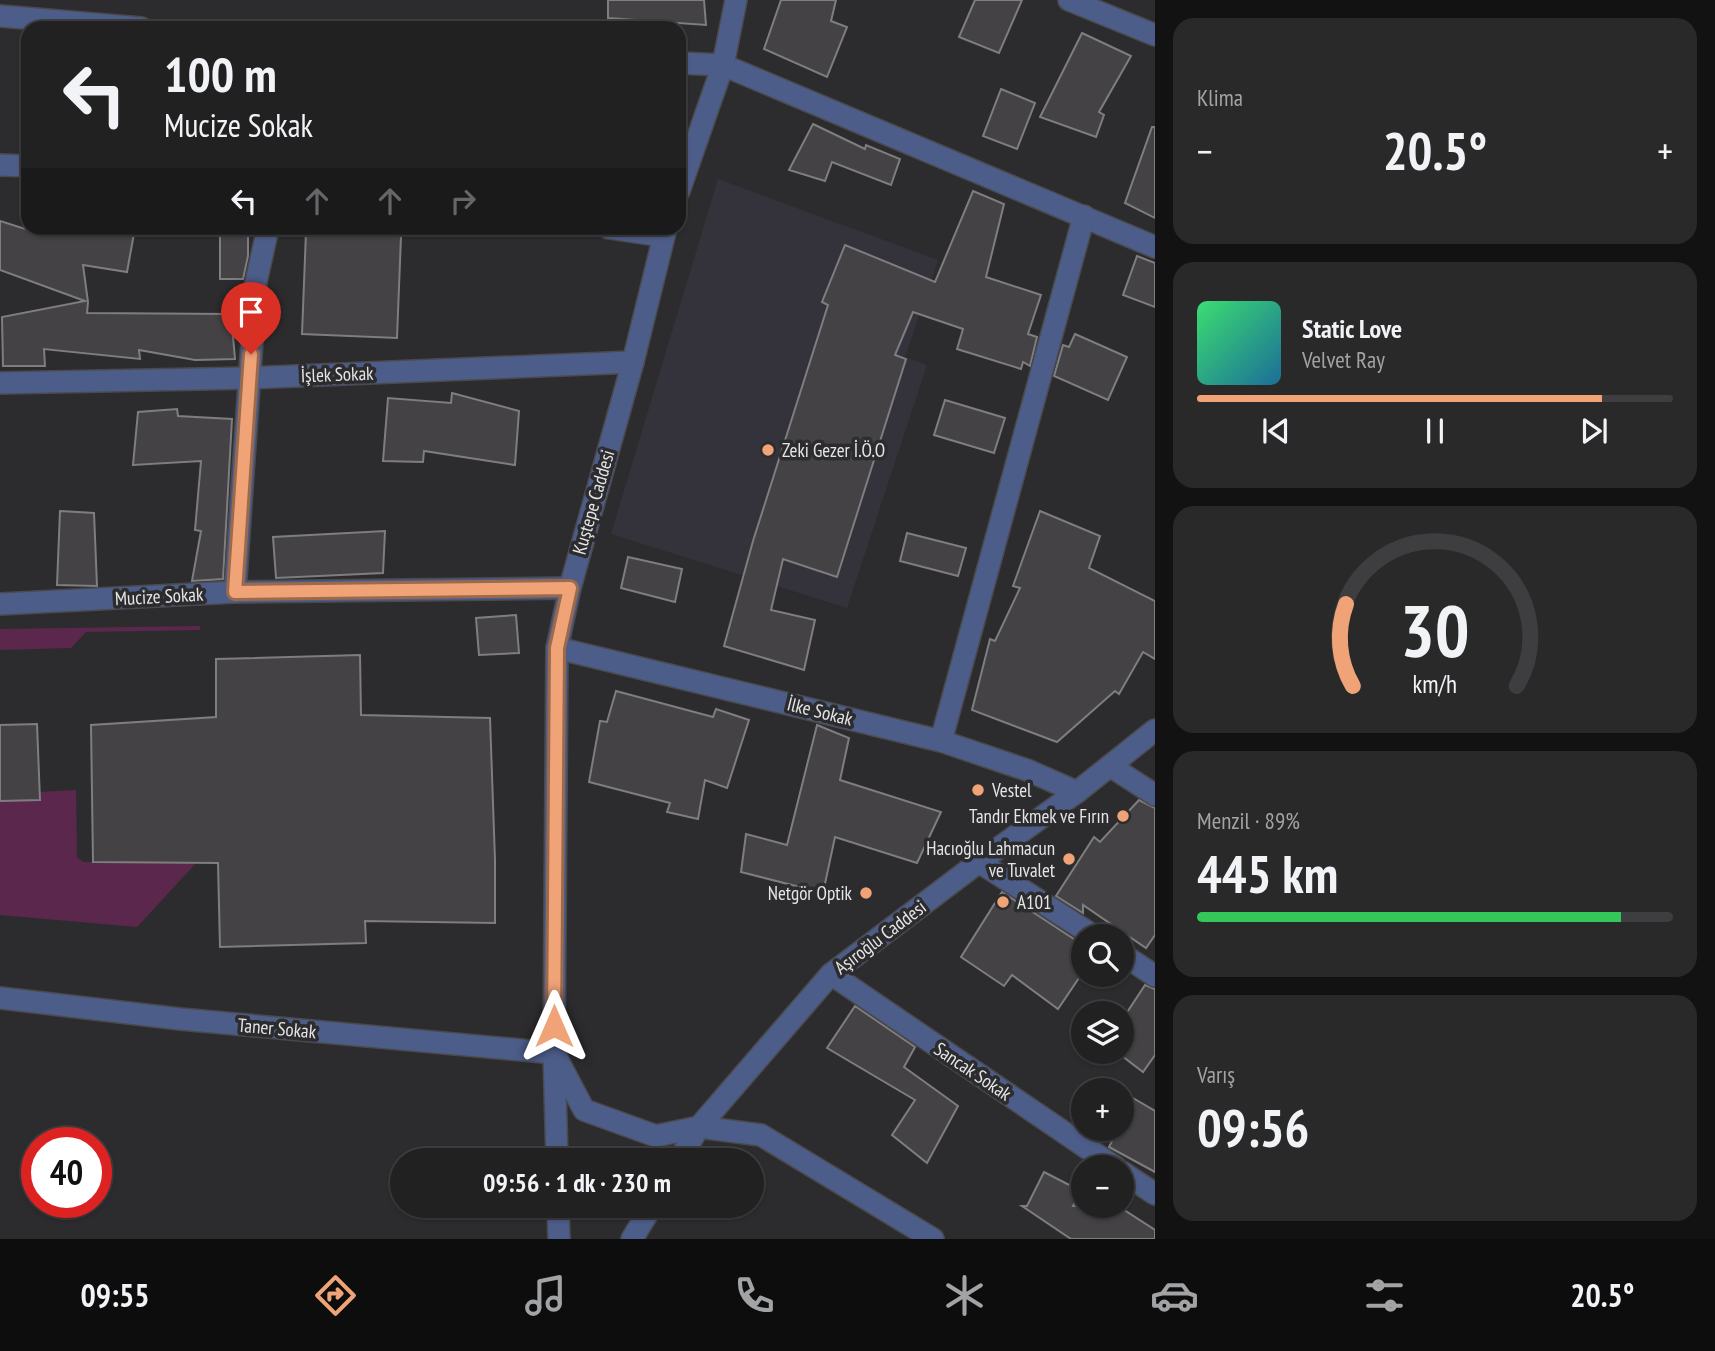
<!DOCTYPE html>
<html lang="tr">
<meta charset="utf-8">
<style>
body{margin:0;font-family:"PT Sans Narrow",sans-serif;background:#29292a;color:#f1f3f6;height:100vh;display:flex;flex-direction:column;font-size:26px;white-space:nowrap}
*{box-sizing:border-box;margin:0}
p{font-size:23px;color:#a2a3a5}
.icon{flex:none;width:38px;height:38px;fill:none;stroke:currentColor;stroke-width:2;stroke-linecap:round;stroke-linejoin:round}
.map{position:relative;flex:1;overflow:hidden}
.drawer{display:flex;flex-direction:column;gap:18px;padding:18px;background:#121213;width:560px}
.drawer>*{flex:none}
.top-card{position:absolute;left:21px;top:21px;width:665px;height:214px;border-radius:21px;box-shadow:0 2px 5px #0004,0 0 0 2px #3e3e40;background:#212122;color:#f1f3f6;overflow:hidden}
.controls{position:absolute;left:1071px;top:924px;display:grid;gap:14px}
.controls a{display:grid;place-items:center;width:63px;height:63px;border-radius:50%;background:#212122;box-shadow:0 2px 5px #0004,0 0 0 2px #3e3e40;font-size:35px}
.speed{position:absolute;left:21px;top:1127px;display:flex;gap:14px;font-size:35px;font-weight:700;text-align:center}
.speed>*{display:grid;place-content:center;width:91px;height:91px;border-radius:50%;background:#212122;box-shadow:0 2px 5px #0004,0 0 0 2px #3e3e40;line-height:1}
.speed .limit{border:10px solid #d22;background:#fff;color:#111}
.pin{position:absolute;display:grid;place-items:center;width:60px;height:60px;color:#fff;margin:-72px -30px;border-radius:50% 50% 50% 0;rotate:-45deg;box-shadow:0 0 7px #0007}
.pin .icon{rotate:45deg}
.me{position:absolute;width:77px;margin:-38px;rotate:0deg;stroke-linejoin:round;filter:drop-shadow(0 0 5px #0008)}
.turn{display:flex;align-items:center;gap:24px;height:147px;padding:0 28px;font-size:32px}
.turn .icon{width:91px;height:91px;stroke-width:2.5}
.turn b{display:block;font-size:49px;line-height:60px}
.lanes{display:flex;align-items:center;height:66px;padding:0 28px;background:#0003;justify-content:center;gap:35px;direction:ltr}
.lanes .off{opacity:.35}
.big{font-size:52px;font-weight:700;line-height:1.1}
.drawer .card{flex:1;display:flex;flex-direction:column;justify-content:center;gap:10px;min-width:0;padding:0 24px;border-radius:21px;background:#29292a}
.drawer .dial{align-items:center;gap:0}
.dial svg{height:182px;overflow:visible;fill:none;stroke:#3e3e40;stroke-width:7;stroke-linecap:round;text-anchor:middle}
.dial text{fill:#f1f3f6;stroke:none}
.song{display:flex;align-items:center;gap:21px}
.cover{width:84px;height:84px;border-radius:10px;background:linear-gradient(135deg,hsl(140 70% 55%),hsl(200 70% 35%))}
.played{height:7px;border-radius:4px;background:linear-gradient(90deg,#efa377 85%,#3e3e40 85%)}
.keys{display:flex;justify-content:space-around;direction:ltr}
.heat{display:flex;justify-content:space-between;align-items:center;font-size:38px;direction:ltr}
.charge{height:10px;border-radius:5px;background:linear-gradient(90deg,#34c759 89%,#3e3e40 0)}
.trip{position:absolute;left:390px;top:1148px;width:374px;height:70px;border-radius:35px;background:#212122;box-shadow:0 2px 5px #0004,0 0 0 2px #3e3e40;font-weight:700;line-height:70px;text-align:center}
.tab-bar{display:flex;height:112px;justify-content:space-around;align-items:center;background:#0d0d0e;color:#a2a3a5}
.tab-bar .icon{width:49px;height:49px}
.tab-bar .selected{color:#efa377}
.tab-bar b{font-size:32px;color:#f1f3f6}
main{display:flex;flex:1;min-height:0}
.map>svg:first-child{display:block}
</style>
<main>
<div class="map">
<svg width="1155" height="1239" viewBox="0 0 1155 1239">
<rect width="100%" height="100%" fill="#2c2c2e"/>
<polygon fill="#34333b" points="718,179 938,260 905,357 927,365 847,608 611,534"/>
<g fill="#5c274c">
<polygon points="200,626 200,630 86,632 71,648 0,650 0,629"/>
<polygon points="76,790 77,857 83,862 197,862 137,927 0,915 0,801 40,799 40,792"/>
</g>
<g fill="#444244" stroke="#7e7d7f" stroke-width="2">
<polygon points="608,0 704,0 706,25 608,18"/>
<polygon points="781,0 836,0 831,21 847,27 827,77 764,49"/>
<polygon points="975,0 1022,0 999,53 959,37"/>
<polygon points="1082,33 1131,56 1099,112 1104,115 1096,137 1040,117"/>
<polygon points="1001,89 1035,103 1017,149 983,136"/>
<polygon points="813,124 865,149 866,145 900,159 891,185 832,162 825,181 789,170"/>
<polygon points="1152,127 1155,127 1155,218 1125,203"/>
<polygon points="973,191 1004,204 986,277 1041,295 1028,334 1037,337 1030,366 1023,362 1021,369 957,349 963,329 913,312 895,355 906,359 837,577 783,559 771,610 815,620 804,670 724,646 753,541 828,305 822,302 845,245 935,282"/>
<polygon points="0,221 44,235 45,228 135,228 127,272 83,265 88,302 87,313 231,314 235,359 195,360 139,350 140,359 44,349 45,366 3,366 2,317 85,301 0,270"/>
<polygon points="220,228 248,228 248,256 243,279 220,279"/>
<polygon points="306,232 401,236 397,338 302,334"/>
<polygon points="1137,256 1155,263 1155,307 1123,295"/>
<polygon points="1075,334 1127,357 1108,400 1054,376 1063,345 1069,347"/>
<polygon points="452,393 519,411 515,465 424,451 423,462 383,461 388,398 451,403"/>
<polygon points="945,400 1005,418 994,453 934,435"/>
<polygon points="177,409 178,416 232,419 223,579 192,581 201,531 195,530 201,461 133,465 138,412"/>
<polygon points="60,511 94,513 97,586 57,585"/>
<polygon points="1040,511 1100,536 1089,568 1155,601 1155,659 1143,652 1119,694 1115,691 1057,742 972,710 990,639 995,641 1020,588 1013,586"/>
<polygon points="385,531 383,573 276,578 273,537"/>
<polygon points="907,533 966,548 958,576 900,561"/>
<polygon points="628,557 682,569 675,602 621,588"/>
<polygon points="516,615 519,653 479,655 476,618"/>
<polygon points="360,655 361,715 490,718 495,860 495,923 365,921 366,943 220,947 218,863 93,862 91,725 216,717 216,659"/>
<polygon points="616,691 713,717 716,709 749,720 727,788 705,780 698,819 667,812 670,803 589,782 600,721 607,722"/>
<polygon points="37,724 40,800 0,801 0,725"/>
<polygon points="817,725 849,738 840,780 941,812 917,863 835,837 823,893 741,872 746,834 787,845"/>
<polygon points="1139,800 1155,808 1155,935 1146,948 1083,905 1083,913 1056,896 1094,837 1100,842"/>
<polygon points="1002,892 1083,945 1083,972 1058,1009 1012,975 1004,986 961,957"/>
<polygon points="1145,985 1155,989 1155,1055 1143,1072 1122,1056 1122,1020"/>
<polygon points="855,1006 915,1047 904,1067 958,1106 927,1163 892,1135 915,1100 827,1048"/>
<polygon points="1133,1098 1155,1111 1155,1172 1109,1147 1118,1129 1122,1129 1122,1121"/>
<polygon points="1044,1172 1081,1191 1073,1206 1118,1206 1155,1230 1155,1239 1071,1239 1022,1206 1027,1206"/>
</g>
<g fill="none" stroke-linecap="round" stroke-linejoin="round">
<g stroke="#4a4a4c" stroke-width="24">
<g id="minor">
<polyline points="1069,0 1155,35"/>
<polyline points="0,16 141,28"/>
<polyline points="679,63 723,65 1155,247"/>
<polyline points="0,165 28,166"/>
<polyline points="679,191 723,65 736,0"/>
<polyline points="609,228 663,236"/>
<polyline points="0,383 249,378 633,362"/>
<polyline points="235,592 256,282 268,228"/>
<polyline points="0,604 235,592 570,588"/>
<polyline points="557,648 941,741 1027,770 1077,792"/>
<polyline points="941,741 1084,216"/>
<polyline points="1110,766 1155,795"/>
<polyline points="979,862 1094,936"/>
<polyline points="1122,954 1155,976"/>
<polyline points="831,974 1115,1167"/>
<polyline points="0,998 180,1019 554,1053 584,1110 656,1136 699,1127 761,1135 933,1239"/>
<polyline points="557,1160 554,1053 557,648 570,588 633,362 666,228"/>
<polyline points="679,1160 699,1127 831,974 979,862 1077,792 1155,730"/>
<polyline points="1122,1172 1155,1194"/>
<polyline points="558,1206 559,1239"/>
<polyline points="632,1239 652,1206"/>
</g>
</g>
<use href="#minor" stroke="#4d5d89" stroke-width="21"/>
</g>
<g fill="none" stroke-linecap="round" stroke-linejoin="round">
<g stroke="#9b6a4d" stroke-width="18">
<polyline id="route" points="251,354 235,592 570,588 557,648 554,1026"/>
</g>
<use href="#route" stroke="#efa377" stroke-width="12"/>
</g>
<g fill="#efa377" stroke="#2c2c2e" stroke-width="2.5">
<circle cx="768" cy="450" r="7"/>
<circle cx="978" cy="790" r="7"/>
<circle cx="1123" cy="816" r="7"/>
<circle cx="1069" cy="859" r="7"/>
<circle cx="866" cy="893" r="7"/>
<circle cx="1003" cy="902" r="7"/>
</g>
<g text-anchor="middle" stroke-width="7" stroke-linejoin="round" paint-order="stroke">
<g font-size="19" fill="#e5e5e7" stroke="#2c2c2e">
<text transform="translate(337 374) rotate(-2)" y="7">İşlek Sokak</text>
<text transform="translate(593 502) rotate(-74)" y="7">Kuştepe Caddesi</text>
<text transform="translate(159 596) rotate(-3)" y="7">Mucize Sokak</text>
<text transform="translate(820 711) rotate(14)" y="7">İlke Sokak</text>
<text transform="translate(880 937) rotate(-37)" y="7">Aşıroğlu Caddesi</text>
<text transform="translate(277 1028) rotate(5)" y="7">Taner Sokak</text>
<text transform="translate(973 1071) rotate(34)" y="7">Sancak Sokak</text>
</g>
<g font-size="19" fill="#e5e5e7" stroke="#2c2c2e" text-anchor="start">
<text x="782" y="457">Zeki Gezer İ.Ö.O</text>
<text x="992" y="797">Vestel</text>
<text x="1109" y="823" text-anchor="end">Tandır Ekmek ve Fırın</text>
<text x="1055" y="855" text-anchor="end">Hacıoğlu Lahmacun<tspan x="1055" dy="22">ve Tuvalet</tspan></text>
<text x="852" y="900" text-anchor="end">Netgör Optik</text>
<text x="1017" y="909">A101</text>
</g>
</g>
</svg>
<div class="controls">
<a><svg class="icon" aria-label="search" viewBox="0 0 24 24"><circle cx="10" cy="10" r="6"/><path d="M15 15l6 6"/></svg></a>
<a><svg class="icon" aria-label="layers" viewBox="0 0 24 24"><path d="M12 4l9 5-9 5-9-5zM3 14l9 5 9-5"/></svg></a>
<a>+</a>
<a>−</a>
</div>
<div class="speed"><div class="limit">40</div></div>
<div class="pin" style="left:251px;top:354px;background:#d93025"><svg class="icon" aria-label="arrive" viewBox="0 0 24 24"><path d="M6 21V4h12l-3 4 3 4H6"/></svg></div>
<svg class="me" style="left:554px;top:1026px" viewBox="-20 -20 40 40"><path d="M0-17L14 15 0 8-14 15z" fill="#efa377" stroke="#fff" stroke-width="4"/></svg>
<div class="trip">09:56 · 1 dk · 230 m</div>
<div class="top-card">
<div class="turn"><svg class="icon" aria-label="left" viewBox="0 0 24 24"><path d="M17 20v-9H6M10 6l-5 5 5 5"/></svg><div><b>100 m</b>Mucize Sokak</div></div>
<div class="lanes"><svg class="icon" aria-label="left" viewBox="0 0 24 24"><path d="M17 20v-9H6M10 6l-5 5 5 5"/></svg><svg class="icon off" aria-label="ahead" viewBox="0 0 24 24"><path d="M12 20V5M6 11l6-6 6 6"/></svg><svg class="icon off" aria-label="ahead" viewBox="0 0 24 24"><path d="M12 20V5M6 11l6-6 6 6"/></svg><svg class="icon off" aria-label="right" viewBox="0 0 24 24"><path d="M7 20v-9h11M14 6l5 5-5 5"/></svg></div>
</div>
</div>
<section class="drawer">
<div class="card"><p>Klima</p>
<div class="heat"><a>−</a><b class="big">20.5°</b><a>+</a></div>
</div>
<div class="card">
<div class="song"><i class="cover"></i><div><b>Static Love</b><p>Velvet Ray</p></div></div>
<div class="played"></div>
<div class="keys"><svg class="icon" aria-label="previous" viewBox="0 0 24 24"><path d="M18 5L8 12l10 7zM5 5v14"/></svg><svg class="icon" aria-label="pause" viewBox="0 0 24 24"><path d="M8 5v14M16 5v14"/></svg><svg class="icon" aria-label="next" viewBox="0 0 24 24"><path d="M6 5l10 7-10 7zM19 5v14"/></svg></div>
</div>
<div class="card dial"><svg viewBox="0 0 100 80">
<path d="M14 69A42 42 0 1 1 86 69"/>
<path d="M14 69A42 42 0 0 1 11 33" stroke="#efa377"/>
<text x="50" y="56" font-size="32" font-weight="700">30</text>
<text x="50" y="72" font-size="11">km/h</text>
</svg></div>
<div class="card"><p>Menzil · 89%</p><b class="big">445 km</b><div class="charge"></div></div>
<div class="card"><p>Varış</p><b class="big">09:56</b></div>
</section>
</main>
<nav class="tab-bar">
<b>09:55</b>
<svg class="icon selected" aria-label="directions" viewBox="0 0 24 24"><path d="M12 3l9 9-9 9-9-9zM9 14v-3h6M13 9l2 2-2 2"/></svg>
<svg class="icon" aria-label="music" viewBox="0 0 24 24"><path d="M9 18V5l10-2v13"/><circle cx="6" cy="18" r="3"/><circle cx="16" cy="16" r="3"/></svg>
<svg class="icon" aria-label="phone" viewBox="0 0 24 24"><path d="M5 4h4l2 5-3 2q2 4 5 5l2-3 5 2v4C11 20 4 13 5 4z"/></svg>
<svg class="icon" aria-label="climate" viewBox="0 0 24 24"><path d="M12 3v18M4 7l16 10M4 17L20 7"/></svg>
<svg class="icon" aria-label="car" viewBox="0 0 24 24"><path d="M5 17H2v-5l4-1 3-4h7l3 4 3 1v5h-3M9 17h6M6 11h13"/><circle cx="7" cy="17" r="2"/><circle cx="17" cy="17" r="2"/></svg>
<svg class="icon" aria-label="filters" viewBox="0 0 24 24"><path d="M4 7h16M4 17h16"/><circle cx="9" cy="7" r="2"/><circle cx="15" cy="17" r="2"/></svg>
<b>20.5°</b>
</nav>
